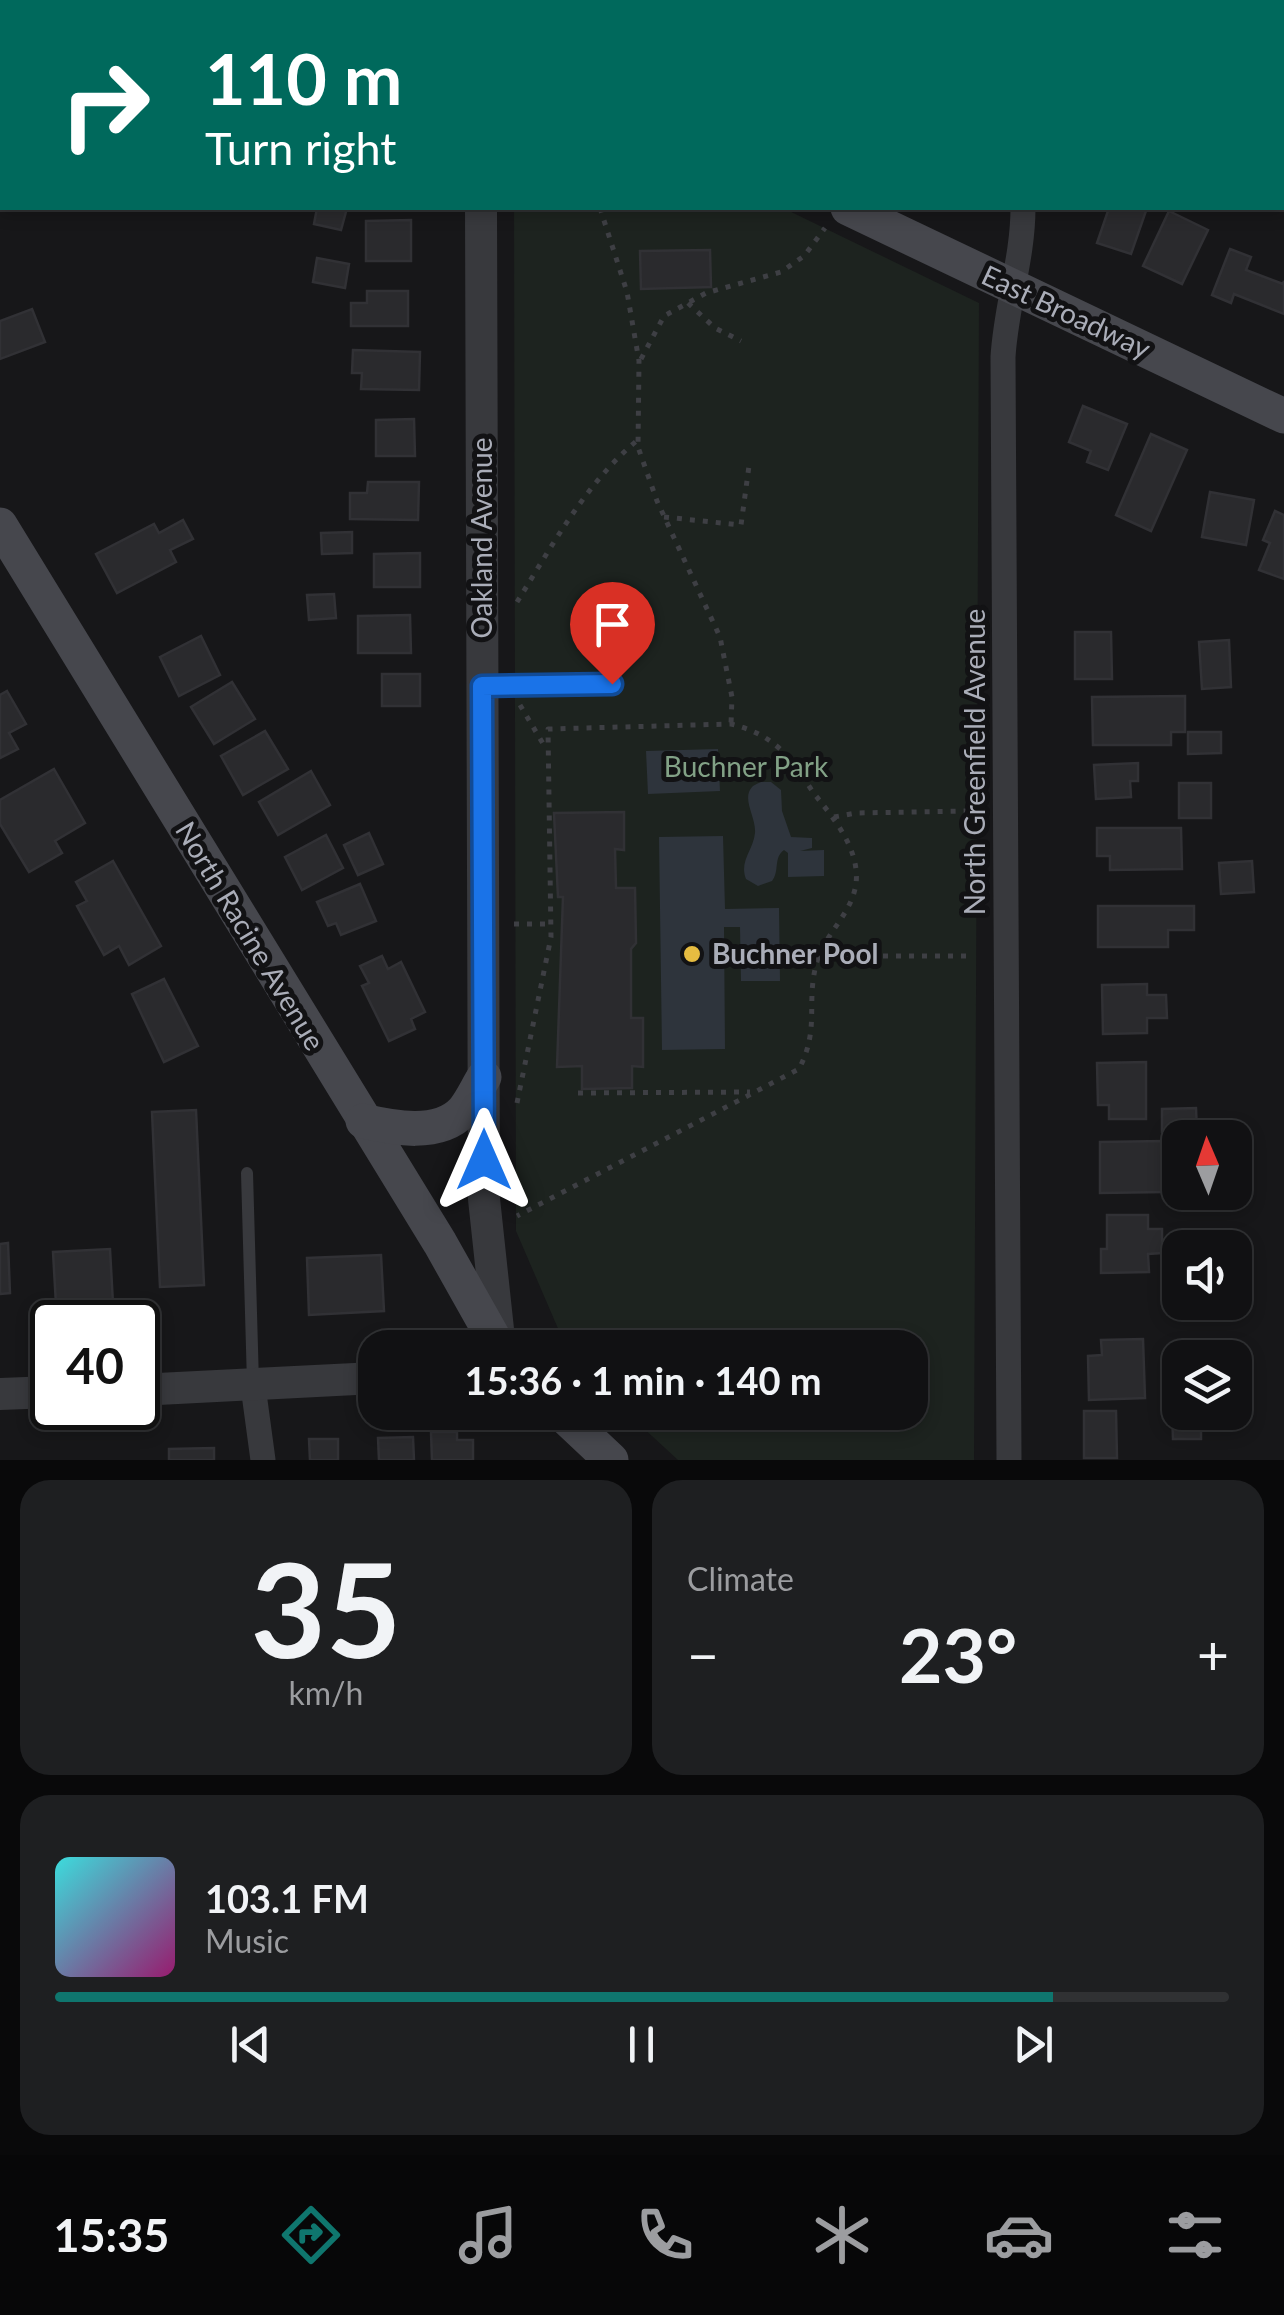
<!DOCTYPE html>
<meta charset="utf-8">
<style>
body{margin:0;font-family:Lato,sans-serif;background:#1e1f21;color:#f1f3f6;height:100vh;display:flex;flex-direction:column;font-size:38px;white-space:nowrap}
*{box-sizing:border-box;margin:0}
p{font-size:32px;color:#9c9da0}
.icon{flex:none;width:55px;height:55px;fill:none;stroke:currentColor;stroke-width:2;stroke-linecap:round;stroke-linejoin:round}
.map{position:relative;height:1460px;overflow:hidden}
.panel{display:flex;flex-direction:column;gap:20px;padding:20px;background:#09090a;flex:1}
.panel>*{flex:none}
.top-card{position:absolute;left:0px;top:0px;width:1285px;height:210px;box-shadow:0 5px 15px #0003,0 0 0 2px #303133;background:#00695c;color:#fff;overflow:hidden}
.needle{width:65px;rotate:358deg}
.fabs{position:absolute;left:1162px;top:1120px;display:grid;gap:20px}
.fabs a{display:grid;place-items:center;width:90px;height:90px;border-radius:20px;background:#111113;box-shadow:0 5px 15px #0003,0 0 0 2px #303133;font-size:50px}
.speed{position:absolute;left:30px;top:1300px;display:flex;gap:20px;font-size:50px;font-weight:700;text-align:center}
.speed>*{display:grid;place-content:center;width:130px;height:130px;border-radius:50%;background:#111113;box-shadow:0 5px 15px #0003,0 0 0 2px #303133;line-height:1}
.speed .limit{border:5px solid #111;border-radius:15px;background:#fff;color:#111}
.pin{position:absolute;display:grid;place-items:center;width:85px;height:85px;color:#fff;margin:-102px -42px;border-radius:50% 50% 50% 0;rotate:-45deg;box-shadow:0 0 10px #0007}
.pin .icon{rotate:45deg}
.me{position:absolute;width:110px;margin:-55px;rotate:0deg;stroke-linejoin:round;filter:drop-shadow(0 0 8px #0008)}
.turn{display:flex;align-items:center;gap:35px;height:210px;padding:0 40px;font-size:45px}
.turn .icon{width:130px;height:130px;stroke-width:2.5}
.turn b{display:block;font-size:70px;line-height:85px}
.big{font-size:75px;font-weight:700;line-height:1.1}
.panel .widget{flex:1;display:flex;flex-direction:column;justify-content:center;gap:15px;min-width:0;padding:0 35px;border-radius:30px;background:#1e1f21}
.panel .dial{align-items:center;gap:0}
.dial b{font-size:130px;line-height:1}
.song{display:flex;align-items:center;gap:30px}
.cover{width:120px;height:120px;border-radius:15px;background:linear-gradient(135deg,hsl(180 70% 55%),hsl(320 70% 35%))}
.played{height:10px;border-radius:5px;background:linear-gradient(90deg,#0f766e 85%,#303133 85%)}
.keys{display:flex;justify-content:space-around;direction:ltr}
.heat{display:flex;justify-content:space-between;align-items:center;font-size:55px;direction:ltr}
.panel .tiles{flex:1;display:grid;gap:20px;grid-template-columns:1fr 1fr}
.widget:last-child{grid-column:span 2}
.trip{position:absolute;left:358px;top:1330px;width:570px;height:100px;border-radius:30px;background:#111113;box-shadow:0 5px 15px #0003,0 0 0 2px #303133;font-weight:700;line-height:100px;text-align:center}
.tabs{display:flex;height:160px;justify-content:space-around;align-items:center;background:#070708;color:#9c9da0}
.tabs .icon{width:70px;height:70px}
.tabs .selected{color:#0f766e}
.tabs b{font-size:45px;color:#f1f3f6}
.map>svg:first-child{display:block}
</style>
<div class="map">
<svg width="1284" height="1460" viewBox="0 0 1284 1460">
<rect width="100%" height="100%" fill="#171719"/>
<polygon fill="#1d231f" points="514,208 783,208 979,303 974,1460 678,1460 627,1413 910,1412 910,1348 566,1347 516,1231"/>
<g fill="#2e343c">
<polygon points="718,749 720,791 648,794 646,751"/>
<path d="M761 782H771L781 790 782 811 791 837 812 838V848L800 851 824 850V876L788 877V853L784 850C773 858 780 871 772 881L758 886 746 879C739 861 753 851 755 833 756 819 745 804 749 792 752 785 755 785 761 782Z"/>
<polygon points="723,836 725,909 779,908 780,981 741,981 740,927 724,927 725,1049 662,1050 659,837"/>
</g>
<g fill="#2a2a2d" stroke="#313135" stroke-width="2.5">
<polygon points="317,208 347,208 341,230 314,224"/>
<polygon points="1109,208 1147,208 1131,254 1097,243"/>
<polygon points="1169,211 1208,230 1182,284 1143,266"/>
<polygon points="411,220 411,261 366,261 366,221"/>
<polygon points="1230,249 1251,257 1246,270 1283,284 1284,281 1284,314 1234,294 1231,303 1212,295"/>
<polygon points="710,250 711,287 641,289 640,251"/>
<polygon points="317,258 349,264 345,288 313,282"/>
<polygon points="367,291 408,291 408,326 351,326 351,303 367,303"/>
<polygon points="32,309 45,342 0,359 0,321"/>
<polygon points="353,350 420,352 419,390 361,389 362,373 352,373"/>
<polygon points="1083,406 1127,424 1108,470 1087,462 1091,451 1069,442"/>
<polygon points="414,419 415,456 376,456 376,420"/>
<polygon points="1151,434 1187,450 1151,531 1116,515"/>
<polygon points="368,482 419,482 418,520 350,519 350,493 367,493"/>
<polygon points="1210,492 1254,500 1246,545 1202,537"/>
<polygon points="1275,511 1284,515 1284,579 1259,570 1270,543 1263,540"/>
<polygon points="183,520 193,539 170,550 176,562 117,593 96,554 154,524 159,533"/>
<polygon points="352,532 352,553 322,554 321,533"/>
<polygon points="420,553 420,587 374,587 374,554"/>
<polygon points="334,594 336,618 309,620 307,595"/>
<polygon points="410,615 411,653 358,653 358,616"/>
<polygon points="1075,632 1111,632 1112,679 1075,679"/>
<polygon points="201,636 220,675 179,696 160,657"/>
<polygon points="1229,640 1231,687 1202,689 1199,642"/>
<rect x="382" y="674" width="38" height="32"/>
<polygon points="232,682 255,719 214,744 191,707"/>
<polygon points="7,691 26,724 9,733 18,749 0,758 0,695"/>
<polygon points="1185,696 1185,732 1171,732 1171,745 1093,745 1092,697"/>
<polygon points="265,731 288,769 243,795 221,756"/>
<polygon points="1188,732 1221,732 1221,753 1188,754"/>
<polygon points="1138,763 1138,781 1130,781 1131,797 1096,799 1094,765"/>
<polygon points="54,769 85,823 55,841 62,853 29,872 0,824 0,800"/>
<polygon points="311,771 330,805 278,835 259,802"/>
<rect x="1179" y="783" width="32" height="35"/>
<polygon points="624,812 624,850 615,849 616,888 635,888 636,943 631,949 631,1018 643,1018 643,1067 632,1066 632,1088 582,1089 582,1066 557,1067 563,897 558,897 554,813"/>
<polygon points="1097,828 1181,828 1182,869 1110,870 1110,856 1097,856"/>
<polygon points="369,833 383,864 358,875 344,845"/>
<polygon points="326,835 343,868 302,890 285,857"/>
<polygon points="113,861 161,946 129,965 119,946 104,955 77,906 87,901 76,882"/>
<polygon points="1252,861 1254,892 1221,894 1219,863"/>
<polygon points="360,884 376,921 341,935 336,923 328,926 317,902"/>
<polygon points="1098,906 1194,906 1194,930 1168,930 1168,947 1098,947"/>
<polygon points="382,956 388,969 401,962 425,1012 411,1019 415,1029 389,1041 362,986 369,983 360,966"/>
<polygon points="164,979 198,1046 164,1062 132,994"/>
<polygon points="1147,984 1147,995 1166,995 1167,1018 1147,1018 1147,1033 1103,1034 1102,985"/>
<polygon points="1146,1062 1146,1119 1109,1119 1109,1105 1098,1105 1097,1063"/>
<polygon points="1196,1108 1197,1131 1162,1132 1162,1109"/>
<polygon points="196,1110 204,1285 160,1287 152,1112"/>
<polygon points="1164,1141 1164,1192 1100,1193 1100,1142"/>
<polygon points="1107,1215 1148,1215 1148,1229 1162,1229 1162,1253 1148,1254 1149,1272 1101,1273 1101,1249 1107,1249"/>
<polygon points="8,1243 10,1293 0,1294 0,1244"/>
<polygon points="110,1249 114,1322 57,1322 53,1252"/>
<polygon points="381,1255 384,1311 309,1315 307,1258"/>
<polygon points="1143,1339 1145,1398 1089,1400 1088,1356 1102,1355 1101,1340"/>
<polygon points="1172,1410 1201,1412 1201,1439 1173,1439"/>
<polygon points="1084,1411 1116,1411 1117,1458 1084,1458"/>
<polygon points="431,1432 457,1432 457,1440 473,1440 473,1460 432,1460"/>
<polygon points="413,1437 414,1460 379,1460 378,1438"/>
<polygon points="309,1439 338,1439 338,1460 310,1460"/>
<polygon points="214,1448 214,1460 169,1460 169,1449"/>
</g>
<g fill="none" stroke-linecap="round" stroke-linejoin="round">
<g stroke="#3e3f44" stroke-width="5" stroke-dasharray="5 8" stroke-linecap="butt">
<polyline points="600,208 627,292 639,361 638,447 657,501 720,637 732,697 731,724"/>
<polyline points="688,303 715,328 741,341"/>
<polyline points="641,359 664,316 706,293 781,272 804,256 825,228"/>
<polyline points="664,517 741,525 749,466"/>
<path d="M517 602C552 546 587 481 639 439"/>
<polyline points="520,705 545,747"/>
<polyline points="834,817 856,813 968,811"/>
<polyline points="514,924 551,924"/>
<polyline points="818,956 969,956"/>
<polyline points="578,1093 750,1092"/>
<path d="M517 1103 551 937 548 729 731 724C750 729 764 735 779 748 796 762 803 779 816 796 835 820 860 850 856 884 851 916 823 935 816 965 806 1005 820 1028 799 1069L517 1216"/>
</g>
<g stroke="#38393d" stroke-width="12">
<polyline points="484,686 611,684"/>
<polyline points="247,1173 253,1383"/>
</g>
<g stroke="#38393d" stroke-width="25">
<polyline points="1022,0 1022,2"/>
<polyline points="253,1386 263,1460"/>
<path d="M1009 1460 1003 357C1006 306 1023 258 1023 208"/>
</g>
<g stroke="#38393d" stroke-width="32">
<polyline points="484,2 484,0"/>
<polyline points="481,208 484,1199 500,1348"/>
<polyline points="138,1390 375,1378"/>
<polyline points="0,1394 52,1392"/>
</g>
<g stroke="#46474d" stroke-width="35">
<polyline points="415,0 420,2"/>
<polyline points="848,208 1284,416"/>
<polyline points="0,525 440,1243 499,1348"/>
<path d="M363 1121C393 1128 439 1137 463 1111 471 1102 477 1088 484 1077"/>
<polyline points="560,1412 611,1460"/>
</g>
</g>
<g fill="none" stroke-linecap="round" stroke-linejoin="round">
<g stroke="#114b97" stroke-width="25">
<polyline id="route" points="484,1160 482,686 612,684"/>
</g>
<use href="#route" stroke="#1a73e8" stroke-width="18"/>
</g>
<circle fill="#e6bc41" stroke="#121214" stroke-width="4" cx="692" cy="954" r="10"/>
<g text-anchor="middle" stroke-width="10" stroke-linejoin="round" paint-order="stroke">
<g font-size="28" fill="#aaadb8" stroke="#121214">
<text transform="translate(1066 312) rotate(25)" y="10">East Broadway</text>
<text transform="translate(482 538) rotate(-90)" y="10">Oakland Avenue</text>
<text transform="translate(975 762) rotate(-90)" y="10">North Greenfield Avenue</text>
<text transform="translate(250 936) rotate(59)" y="10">North Racine Avenue</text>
</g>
<g font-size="28" fill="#82a186" stroke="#121214">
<text x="746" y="777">Buchner Park</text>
</g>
<g font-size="28" font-weight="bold" fill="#aaadb8" stroke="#121214" text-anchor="start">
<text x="712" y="964">Buchner Pool</text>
</g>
</g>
</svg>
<div class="fabs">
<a><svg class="needle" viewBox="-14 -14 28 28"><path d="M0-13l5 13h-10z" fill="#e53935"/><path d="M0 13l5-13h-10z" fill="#9c9da0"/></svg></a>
<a><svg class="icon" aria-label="sound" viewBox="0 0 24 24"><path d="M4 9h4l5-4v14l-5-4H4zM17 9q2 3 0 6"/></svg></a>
<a><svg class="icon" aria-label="layers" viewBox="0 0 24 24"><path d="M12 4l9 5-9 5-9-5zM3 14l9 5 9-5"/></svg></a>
</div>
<div class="speed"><div class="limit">40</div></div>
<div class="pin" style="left:612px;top:684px;background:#d93025"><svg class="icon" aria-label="arrive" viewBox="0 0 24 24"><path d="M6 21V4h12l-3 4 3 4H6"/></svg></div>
<svg class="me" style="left:484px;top:1160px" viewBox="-20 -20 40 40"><path d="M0-17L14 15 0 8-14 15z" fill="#1a73e8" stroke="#fff" stroke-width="4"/></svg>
<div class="trip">15:36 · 1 min · 140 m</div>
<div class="top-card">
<div class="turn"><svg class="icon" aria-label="right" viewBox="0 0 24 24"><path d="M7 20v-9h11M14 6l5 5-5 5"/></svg><div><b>110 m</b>Turn right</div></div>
</div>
</div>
<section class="panel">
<div class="tiles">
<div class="widget dial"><b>35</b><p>km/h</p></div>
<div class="widget"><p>Climate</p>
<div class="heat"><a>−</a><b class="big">23°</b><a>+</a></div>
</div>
<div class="widget">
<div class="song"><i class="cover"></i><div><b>103.1 FM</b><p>Music</p></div></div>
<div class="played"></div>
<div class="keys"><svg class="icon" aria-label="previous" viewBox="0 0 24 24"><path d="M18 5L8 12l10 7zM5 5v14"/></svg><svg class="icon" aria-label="pause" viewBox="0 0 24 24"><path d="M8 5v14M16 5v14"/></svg><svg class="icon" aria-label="next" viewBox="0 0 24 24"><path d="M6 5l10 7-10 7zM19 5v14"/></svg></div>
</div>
</div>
</section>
<nav class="tabs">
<b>15:35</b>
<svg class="icon selected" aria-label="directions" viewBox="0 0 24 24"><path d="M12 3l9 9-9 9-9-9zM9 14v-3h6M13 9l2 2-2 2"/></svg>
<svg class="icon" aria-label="music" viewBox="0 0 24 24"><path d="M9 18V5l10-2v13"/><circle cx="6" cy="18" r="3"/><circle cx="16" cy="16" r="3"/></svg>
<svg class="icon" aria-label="phone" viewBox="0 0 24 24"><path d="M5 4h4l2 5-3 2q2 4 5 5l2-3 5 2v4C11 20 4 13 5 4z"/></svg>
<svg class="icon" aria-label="climate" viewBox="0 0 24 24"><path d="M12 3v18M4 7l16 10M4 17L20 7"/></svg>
<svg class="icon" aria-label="car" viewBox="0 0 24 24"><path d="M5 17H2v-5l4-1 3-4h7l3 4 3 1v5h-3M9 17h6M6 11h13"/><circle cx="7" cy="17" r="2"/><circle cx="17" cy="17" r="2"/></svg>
<svg class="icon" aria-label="filters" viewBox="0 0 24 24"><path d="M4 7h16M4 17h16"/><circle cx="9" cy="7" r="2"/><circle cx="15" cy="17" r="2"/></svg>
</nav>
